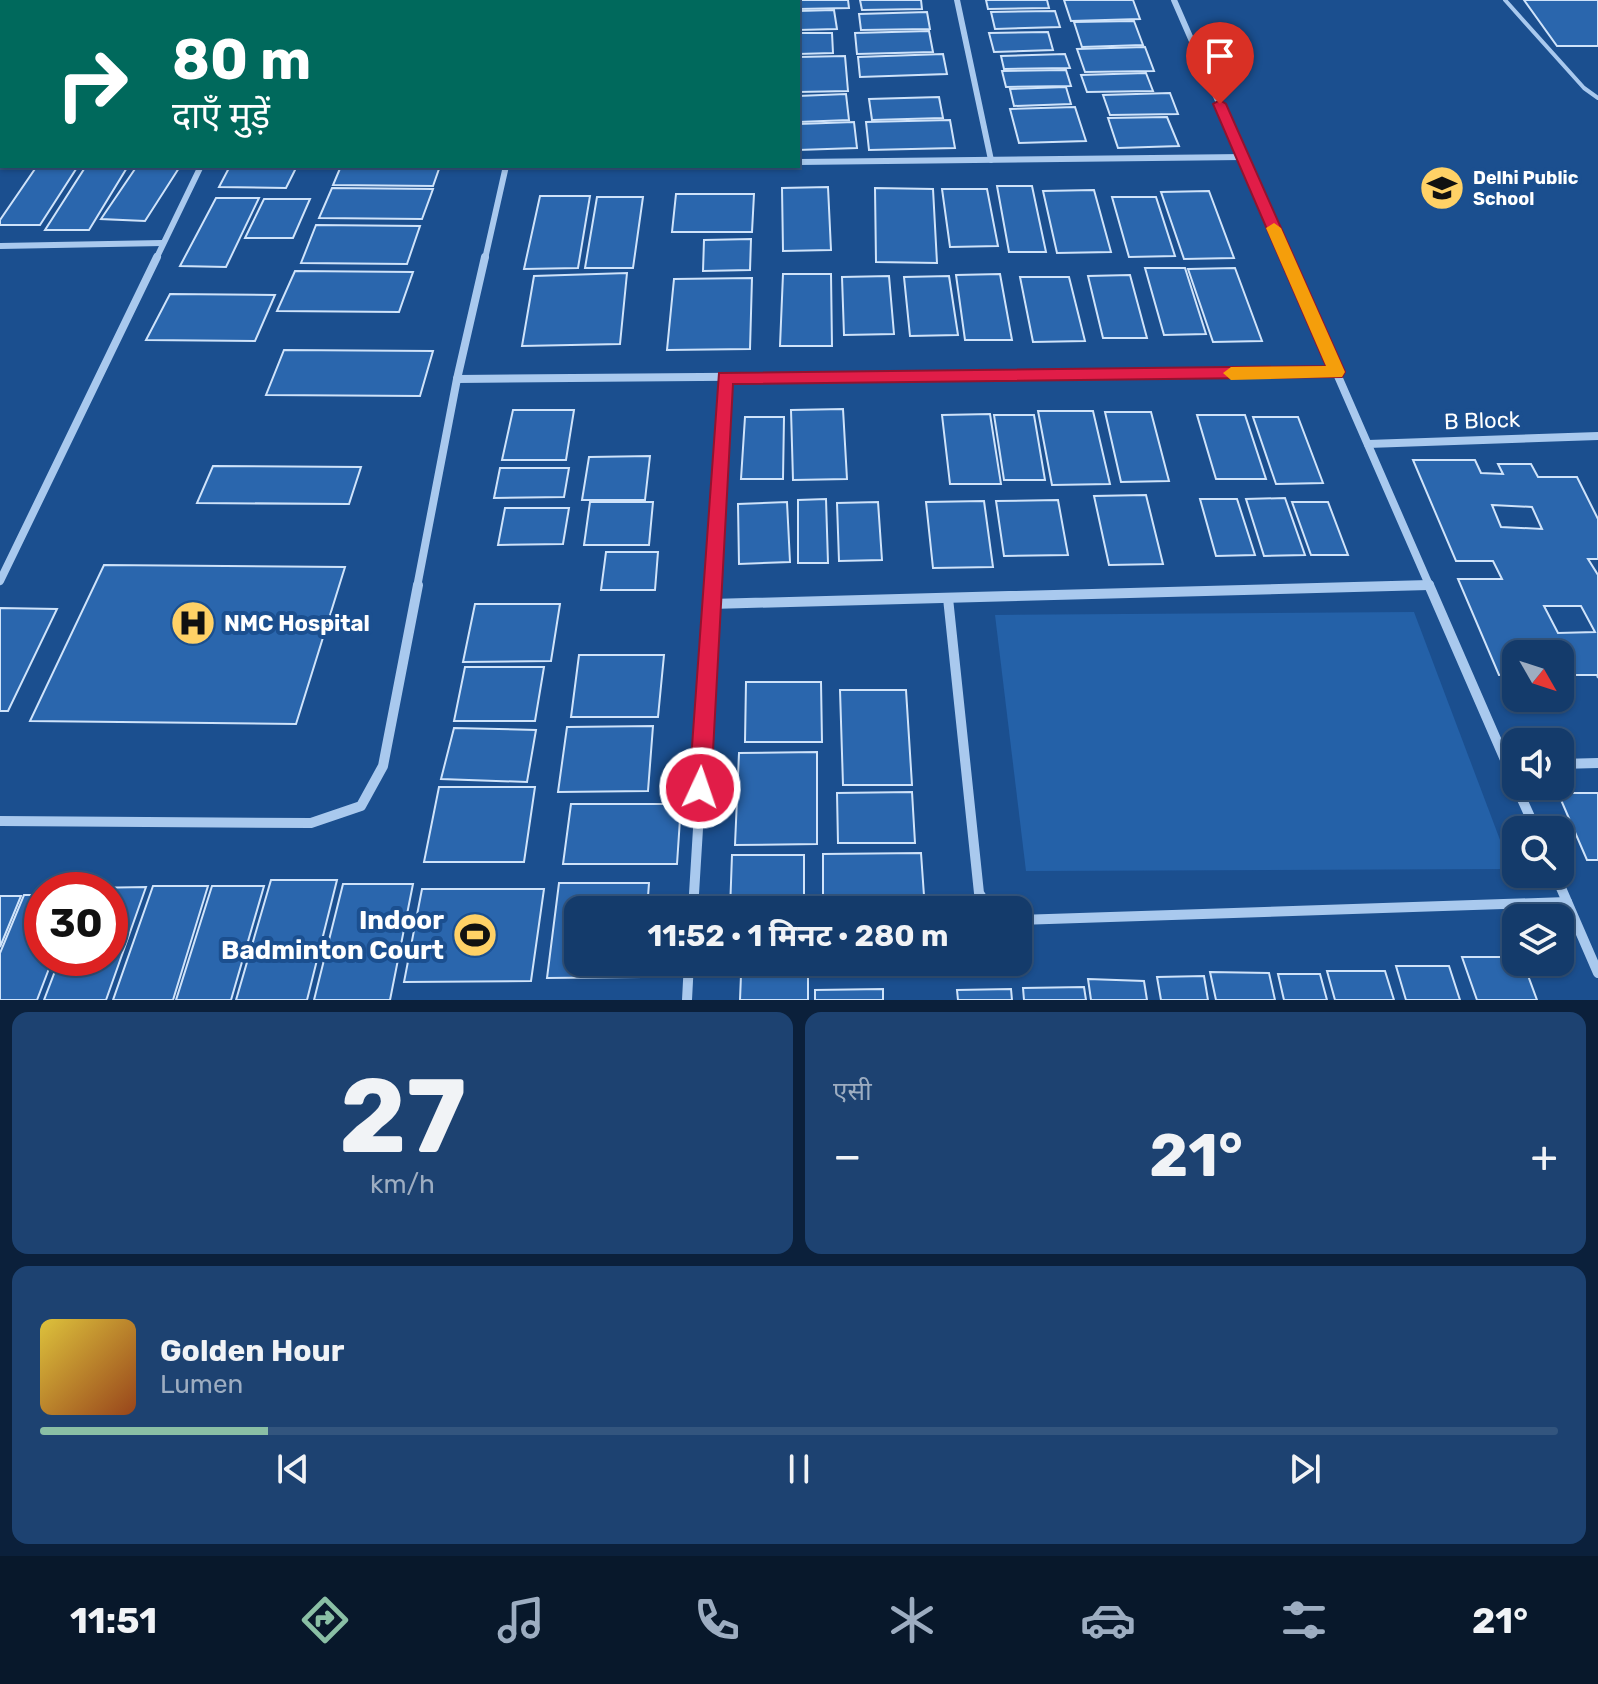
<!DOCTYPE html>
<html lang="hi">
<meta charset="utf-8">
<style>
body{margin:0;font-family:Rubik,"Noto Sans Devanagari",sans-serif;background:#1d4271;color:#f1f3f6;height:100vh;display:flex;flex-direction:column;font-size:30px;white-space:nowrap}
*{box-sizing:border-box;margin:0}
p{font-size:26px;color:#9dadc1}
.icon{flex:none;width:44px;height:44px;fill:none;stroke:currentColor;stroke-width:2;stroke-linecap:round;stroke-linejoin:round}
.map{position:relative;height:1000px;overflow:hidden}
.drawer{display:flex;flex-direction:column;gap:12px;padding:12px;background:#0b203b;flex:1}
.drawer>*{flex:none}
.hud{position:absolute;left:0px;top:0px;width:800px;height:168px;box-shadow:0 2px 6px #0004,0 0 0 2px #33557e;background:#00695c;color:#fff;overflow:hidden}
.needle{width:52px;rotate:129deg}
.fabs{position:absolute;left:1502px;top:640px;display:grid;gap:16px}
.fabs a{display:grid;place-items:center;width:72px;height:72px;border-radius:16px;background:#143b6b;box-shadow:0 2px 6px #0004,0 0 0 2px #33557e;font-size:40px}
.speed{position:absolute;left:24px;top:872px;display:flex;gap:16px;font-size:40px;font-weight:700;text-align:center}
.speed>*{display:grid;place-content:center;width:104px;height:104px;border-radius:50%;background:#143b6b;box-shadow:0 2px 6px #0004,0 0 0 2px #33557e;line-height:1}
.speed .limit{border:12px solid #d22;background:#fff;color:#111}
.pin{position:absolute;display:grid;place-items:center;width:68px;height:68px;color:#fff;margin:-82px -34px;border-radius:50% 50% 50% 0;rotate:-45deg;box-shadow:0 0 8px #0007}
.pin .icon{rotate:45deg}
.me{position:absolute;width:88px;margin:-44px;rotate:3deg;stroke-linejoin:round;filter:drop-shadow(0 0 6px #0008)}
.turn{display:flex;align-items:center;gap:28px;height:168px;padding:0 40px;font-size:36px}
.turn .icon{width:104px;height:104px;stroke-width:2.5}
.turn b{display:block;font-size:56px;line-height:68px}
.big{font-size:60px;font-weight:700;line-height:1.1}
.drawer .card{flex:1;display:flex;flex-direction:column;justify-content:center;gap:12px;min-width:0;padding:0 28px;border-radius:16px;background:#1d4271}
.drawer .dial{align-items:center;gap:0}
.dial b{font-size:104px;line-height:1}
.song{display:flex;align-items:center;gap:24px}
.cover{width:96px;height:96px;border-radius:12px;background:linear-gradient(135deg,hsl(50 70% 55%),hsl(20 70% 35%))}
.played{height:8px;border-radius:4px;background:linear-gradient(90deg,#8abfa5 15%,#33557e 15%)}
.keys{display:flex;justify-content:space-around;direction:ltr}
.heat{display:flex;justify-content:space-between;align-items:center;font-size:44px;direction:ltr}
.drawer .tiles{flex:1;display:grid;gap:12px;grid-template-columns:1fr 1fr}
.card:last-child{grid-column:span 2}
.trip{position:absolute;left:564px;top:896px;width:468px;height:80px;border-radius:16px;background:#143b6b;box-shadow:0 2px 6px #0004,0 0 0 2px #33557e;font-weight:700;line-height:80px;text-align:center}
.tab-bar{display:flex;height:128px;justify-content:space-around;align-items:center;background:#08182b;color:#9dadc1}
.tab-bar .icon{width:56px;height:56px}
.tab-bar .current{color:#8abfa5}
.tab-bar b{font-size:36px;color:#f1f3f6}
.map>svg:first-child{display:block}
</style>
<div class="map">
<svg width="1598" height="1000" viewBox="0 0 1598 1000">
<rect width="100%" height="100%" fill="#1b4f8f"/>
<polygon fill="#2461a8" points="1414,612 1511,869 1026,871 995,615"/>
<g fill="#2a66ad" stroke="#cfe3fa" stroke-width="2" fill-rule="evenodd">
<polygon points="786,0 848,0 849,8 798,9 798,2"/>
<polygon points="860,0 921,0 922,9 862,10"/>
<polygon points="986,0 1047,0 1049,8 988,9"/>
<polygon points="1064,0 1133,0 1140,19 1071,21"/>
<polygon points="1524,0 1598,0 1598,46 1557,46"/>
<polygon points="834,10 837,29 798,30 798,11"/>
<polygon points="1055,11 1060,27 995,29 991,12"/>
<polygon points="927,12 930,29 861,30 859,14"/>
<polygon points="1134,21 1143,45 1082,47 1074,22"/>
<polygon points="929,31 933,52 857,54 855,33"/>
<polygon points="1048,32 1053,50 994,52 989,33"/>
<polygon points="798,33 832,33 833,53 798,54"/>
<polygon points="1145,47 1154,71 1085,72 1077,49"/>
<polygon points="943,54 947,74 860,77 858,57"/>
<polygon points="1065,54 1070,68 1004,69 1001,56"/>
<polygon points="845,56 848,91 798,92 798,57"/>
<polygon points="1066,70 1071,86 1006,87 1002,71"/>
<polygon points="1146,73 1153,91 1087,92 1081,75"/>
<polygon points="1066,87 1071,104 1014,106 1010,89"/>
<polygon points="1170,93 1178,114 1110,115 1103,95"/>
<polygon points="846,94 849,120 798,122 798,96"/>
<polygon points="939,97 943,118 872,120 869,99"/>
<polygon points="1075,107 1086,141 1019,143 1010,109"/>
<polygon points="1167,117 1179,146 1118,148 1108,118"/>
<polygon points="950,120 955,148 869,150 866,122"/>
<polygon points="854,122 857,148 798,150 798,124"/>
<polygon points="37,166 78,166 40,225 0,225 0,220"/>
<polygon points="86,166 128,166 89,230 45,230"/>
<polygon points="137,166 179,168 145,221 101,219"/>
<polygon points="230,166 297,166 286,188 219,187"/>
<polygon points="341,166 440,166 433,186 333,185"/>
<polygon points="997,186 1032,186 1046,252 1009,252"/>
<polygon points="828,187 831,250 783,251 782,188"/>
<polygon points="332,188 433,189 422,219 319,218"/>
<polygon points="875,188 933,189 937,263 876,262"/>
<polygon points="942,189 987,189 998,246 950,247"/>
<polygon points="1094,190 1111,252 1057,253 1043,191"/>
<polygon points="1209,191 1234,258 1184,259 1161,192"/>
<polygon points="676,194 754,194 752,232 672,232"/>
<polygon points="540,196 590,196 578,268 524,269"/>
<polygon points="597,197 643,197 633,268 585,268"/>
<polygon points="1112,197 1156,197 1175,256 1129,257"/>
<polygon points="216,198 259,198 226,267 180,266"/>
<polygon points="264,199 310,199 293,238 245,238"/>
<polygon points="316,225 420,226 407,264 301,263"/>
<polygon points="751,239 750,270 703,271 704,240"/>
<polygon points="1145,268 1185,268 1206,334 1164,335"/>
<polygon points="1235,268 1262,341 1213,342 1188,269"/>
<polygon points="295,271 413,272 399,312 277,311"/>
<polygon points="627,273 620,344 522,346 534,276"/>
<polygon points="783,274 831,274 832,346 780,346"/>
<polygon points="1000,274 1012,340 965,340 956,275"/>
<polygon points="1130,275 1147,338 1103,338 1088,276"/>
<polygon points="889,276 894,334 844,335 842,277"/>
<polygon points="949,276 958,335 910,336 904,277"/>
<polygon points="1020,277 1069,277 1085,341 1033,342"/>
<polygon points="752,278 750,349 667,350 674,279"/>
<polygon points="170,294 275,295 255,341 146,340"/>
<polygon points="284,350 433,351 420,396 266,395"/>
<polygon points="843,409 847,479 793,480 791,410"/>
<polygon points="513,410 574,410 566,460 502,460"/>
<polygon points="1038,411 1093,411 1110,484 1052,485"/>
<polygon points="1105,412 1151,412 1169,481 1121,482"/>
<polygon points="990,414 1001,484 950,484 942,415"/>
<polygon points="994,415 1034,415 1045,480 1004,480"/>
<polygon points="1197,415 1245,415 1266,479 1216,479"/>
<polygon points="745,417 784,417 783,479 741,479"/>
<polygon points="1253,417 1298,417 1323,483 1276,484"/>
<polygon points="650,456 645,500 582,500 589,457"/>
<path d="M1413 460H1475L1481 473 1503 474 1498 464H1531L1538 477H1577L1598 519V559H1588L1598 575V678L1597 675H1560V654H1516V675H1499L1458 579H1502L1493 561H1456ZM1492 505 1532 507 1542 529 1501 527ZM1544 606H1581L1595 632 1558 633Z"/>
<polygon points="213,466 361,467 349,504 197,503"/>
<polygon points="500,468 569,468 564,497 494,498"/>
<polygon points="1146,495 1163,564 1109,565 1094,496"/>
<polygon points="1285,498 1305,555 1264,556 1246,499"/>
<polygon points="826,499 828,563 798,563 798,500"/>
<polygon points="1200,499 1237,499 1255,555 1216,556"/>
<polygon points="1058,500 1068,555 1004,556 996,501"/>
<polygon points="984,501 993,567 933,568 926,502"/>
<polygon points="590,502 653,502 649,545 584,545"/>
<polygon points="787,502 790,562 739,564 738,504"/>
<polygon points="878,502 882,560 839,561 837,503"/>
<polygon points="1292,502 1328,502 1348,555 1311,555"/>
<polygon points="505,508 569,508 563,544 498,545"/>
<polygon points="606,552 658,552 655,590 601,590"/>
<polygon points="104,565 345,567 296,724 30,721"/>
<polygon points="475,604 560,604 551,661 463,662"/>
<polygon points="0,608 57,609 8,711 0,711"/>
<polygon points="579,655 664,655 658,717 571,717"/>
<polygon points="465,667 544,667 535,721 454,721"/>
<polygon points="746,682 821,682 822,742 745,742"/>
<polygon points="840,690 906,690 912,785 843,785"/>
<polygon points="653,726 648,791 558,792 567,727"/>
<polygon points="454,728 536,730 527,782 441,779"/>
<polygon points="817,752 817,844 735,845 739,753"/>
<polygon points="439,787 535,787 524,862 424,862"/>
<polygon points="912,792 915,843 838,843 837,793"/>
<polygon points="1558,793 1598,793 1598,860 1587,860"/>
<polygon points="571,804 681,804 677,864 563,864"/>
<polygon points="921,853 925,910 823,910 823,854"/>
<polygon points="732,855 804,855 804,910 730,910"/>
<polygon points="271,880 337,880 307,1000 236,1000"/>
<polygon points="559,883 649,883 647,910 578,910 578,962 643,962 642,977 547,978"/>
<polygon points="343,884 413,884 390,1000 314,1000"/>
<polygon points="153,886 208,886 173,1000 113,1000"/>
<polygon points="212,886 264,886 231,1000 176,1000"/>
<polygon points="146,887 106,1000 44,1000 60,958 110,958 110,890 87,888"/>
<polygon points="422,889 544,889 531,981 404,982"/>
<polygon points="24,895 42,895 42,958 53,958 37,1000 0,1000 0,953"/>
<polygon points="0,896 21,896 0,947"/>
<polygon points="1462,957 1516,957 1516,962 1523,962 1537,1000 1477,1000"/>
<polygon points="1396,966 1449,966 1460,1000 1406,1000"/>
<polygon points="1327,971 1385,971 1394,1000 1335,1000"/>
<polygon points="1210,972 1269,973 1275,1000 1216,1000"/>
<polygon points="808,974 808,1000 740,1000 741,975"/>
<polygon points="1278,974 1320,974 1327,1000 1284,1000"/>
<polygon points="1204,976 1208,1000 1161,1000 1157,977"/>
<polygon points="1088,979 1144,981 1147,1000 1091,1000"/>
<polygon points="1084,987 1086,1000 1024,1000 1023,988"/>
<polygon points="883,989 883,1000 815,1000 815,990"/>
<polygon points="1011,989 1012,1000 958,1000 957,990"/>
</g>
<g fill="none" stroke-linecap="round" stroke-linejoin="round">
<polyline stroke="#a9c9ee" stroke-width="4" points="1505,0 1584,88 1598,98"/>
<g stroke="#a9c9ee" stroke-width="6">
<polyline points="957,0 991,160"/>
<polyline points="1174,0 1287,259"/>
<polyline points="798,162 1243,157"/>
<polyline points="0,246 163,243"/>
<polyline points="156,259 201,166"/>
<polyline points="485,259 506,166"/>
</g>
<g stroke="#a9c9ee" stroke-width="8">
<polyline points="1286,257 1430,587"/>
<polyline points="457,379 1337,372"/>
<polyline points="1368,444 1598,436"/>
<polyline points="0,581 157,257"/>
<polyline points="417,587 457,379 485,257"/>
<polyline points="712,587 725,377"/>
<polyline points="1366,587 1429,585"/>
</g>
<g stroke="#a9c9ee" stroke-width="10">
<polyline points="1429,585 1516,785"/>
<polyline points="948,598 979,893 990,910"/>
<polyline points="711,604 1429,585"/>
<polyline points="1560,764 1598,763"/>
<polyline points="1516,786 1536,830"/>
<polyline points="0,821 311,823 361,806 383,766 418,585"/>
<polyline points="1555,874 1598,973"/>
<polyline points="693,910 713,585"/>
<polyline points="1018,920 1567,902"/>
<polyline points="687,1000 689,962"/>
</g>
</g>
<polygon fill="#e11d48" stroke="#92132f" stroke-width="2" points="1220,100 1226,104 1345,372 1342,377 733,384 711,788 708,795 700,799 692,795 689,788 719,373 1326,366 1213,104"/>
<polygon fill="#f59e0b" points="1274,223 1281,228 1345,372 1342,377 1231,380 1223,373 1231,367 1326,366 1266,228"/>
<defs>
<g id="school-disc" transform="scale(2.3)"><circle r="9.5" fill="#ffd166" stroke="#1b4f8f"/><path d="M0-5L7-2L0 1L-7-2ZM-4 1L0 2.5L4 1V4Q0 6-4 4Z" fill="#111"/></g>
<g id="hospital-disc" transform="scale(2.3)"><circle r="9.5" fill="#ffd166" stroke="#1b4f8f"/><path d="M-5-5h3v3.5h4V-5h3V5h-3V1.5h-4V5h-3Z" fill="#111"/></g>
<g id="stadium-disc" transform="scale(2.3)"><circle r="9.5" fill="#ffd166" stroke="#1b4f8f"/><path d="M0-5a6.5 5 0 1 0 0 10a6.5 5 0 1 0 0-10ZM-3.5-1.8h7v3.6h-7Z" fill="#111"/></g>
</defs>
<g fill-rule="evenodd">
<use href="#school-disc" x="1442" y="188"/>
<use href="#hospital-disc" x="193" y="623"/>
<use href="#stadium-disc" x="475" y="935"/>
</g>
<g text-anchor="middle" stroke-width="8" stroke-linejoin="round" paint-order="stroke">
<g font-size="18" font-weight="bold" fill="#fff" stroke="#1b4f8f" text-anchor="start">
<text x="1473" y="184">Delhi Public<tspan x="1473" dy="21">School</tspan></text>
</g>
<g font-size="22" fill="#fff" stroke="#1b4f8f">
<text transform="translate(1482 420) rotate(-2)" y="8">B Block</text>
</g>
<g font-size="22" font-weight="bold" fill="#fff" stroke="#1b4f8f" text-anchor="start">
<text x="224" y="631">NMC Hospital</text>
</g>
<g font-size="26" font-weight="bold" fill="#fff" stroke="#1b4f8f" text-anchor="end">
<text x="444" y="929">Indoor<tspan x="444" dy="30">Badminton Court</tspan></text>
</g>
</g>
</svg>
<div class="fabs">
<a><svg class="needle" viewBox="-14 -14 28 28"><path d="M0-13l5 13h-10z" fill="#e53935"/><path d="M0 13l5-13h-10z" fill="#9dadc1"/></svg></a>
<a><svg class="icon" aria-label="sound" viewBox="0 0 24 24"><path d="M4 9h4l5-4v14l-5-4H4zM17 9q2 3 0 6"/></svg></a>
<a><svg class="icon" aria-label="search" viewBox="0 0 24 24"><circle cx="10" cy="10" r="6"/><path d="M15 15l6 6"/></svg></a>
<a><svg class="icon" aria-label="layers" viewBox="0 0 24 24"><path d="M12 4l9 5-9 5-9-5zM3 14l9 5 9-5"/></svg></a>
</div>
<div class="speed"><div class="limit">30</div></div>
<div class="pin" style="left:1220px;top:104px;background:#d93025"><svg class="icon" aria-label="arrive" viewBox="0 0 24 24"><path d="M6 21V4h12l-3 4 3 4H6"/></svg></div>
<svg class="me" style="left:700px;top:788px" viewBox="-20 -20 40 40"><circle r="17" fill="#e11d48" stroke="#fff" stroke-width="3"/><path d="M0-11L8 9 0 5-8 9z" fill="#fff"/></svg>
<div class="trip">11:52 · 1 मिनट · 280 m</div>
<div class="hud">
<div class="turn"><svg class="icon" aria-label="right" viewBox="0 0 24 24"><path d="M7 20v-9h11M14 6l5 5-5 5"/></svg><div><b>80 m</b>दाएँ मुड़ें</div></div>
</div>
</div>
<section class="drawer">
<div class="tiles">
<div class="card dial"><b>27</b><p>km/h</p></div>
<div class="card"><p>एसी</p>
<div class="heat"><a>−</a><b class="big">21°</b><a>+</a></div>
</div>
<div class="card">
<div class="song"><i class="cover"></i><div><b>Golden Hour</b><p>Lumen</p></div></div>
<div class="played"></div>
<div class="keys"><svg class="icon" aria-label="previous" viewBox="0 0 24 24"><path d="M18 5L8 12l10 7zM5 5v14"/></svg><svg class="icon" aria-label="pause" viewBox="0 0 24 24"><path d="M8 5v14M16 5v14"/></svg><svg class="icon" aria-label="next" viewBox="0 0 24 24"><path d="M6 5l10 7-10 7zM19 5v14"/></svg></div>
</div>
</div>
</section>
<nav class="tab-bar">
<b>11:51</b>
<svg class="icon current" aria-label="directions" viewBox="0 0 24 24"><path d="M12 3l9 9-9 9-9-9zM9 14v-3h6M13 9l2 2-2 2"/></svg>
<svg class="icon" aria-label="music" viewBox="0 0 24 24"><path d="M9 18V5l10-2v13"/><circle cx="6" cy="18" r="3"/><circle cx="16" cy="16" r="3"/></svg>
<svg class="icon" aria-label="phone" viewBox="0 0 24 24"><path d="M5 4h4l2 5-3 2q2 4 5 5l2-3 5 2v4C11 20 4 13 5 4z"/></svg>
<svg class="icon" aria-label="climate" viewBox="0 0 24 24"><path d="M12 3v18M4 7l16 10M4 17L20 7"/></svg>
<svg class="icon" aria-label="car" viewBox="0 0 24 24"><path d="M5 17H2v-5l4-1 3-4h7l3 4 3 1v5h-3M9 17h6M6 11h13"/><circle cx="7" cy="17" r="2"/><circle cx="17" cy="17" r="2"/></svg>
<svg class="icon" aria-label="filters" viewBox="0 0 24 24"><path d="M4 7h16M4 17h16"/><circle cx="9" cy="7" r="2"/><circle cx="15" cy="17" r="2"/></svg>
<b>21°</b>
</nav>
